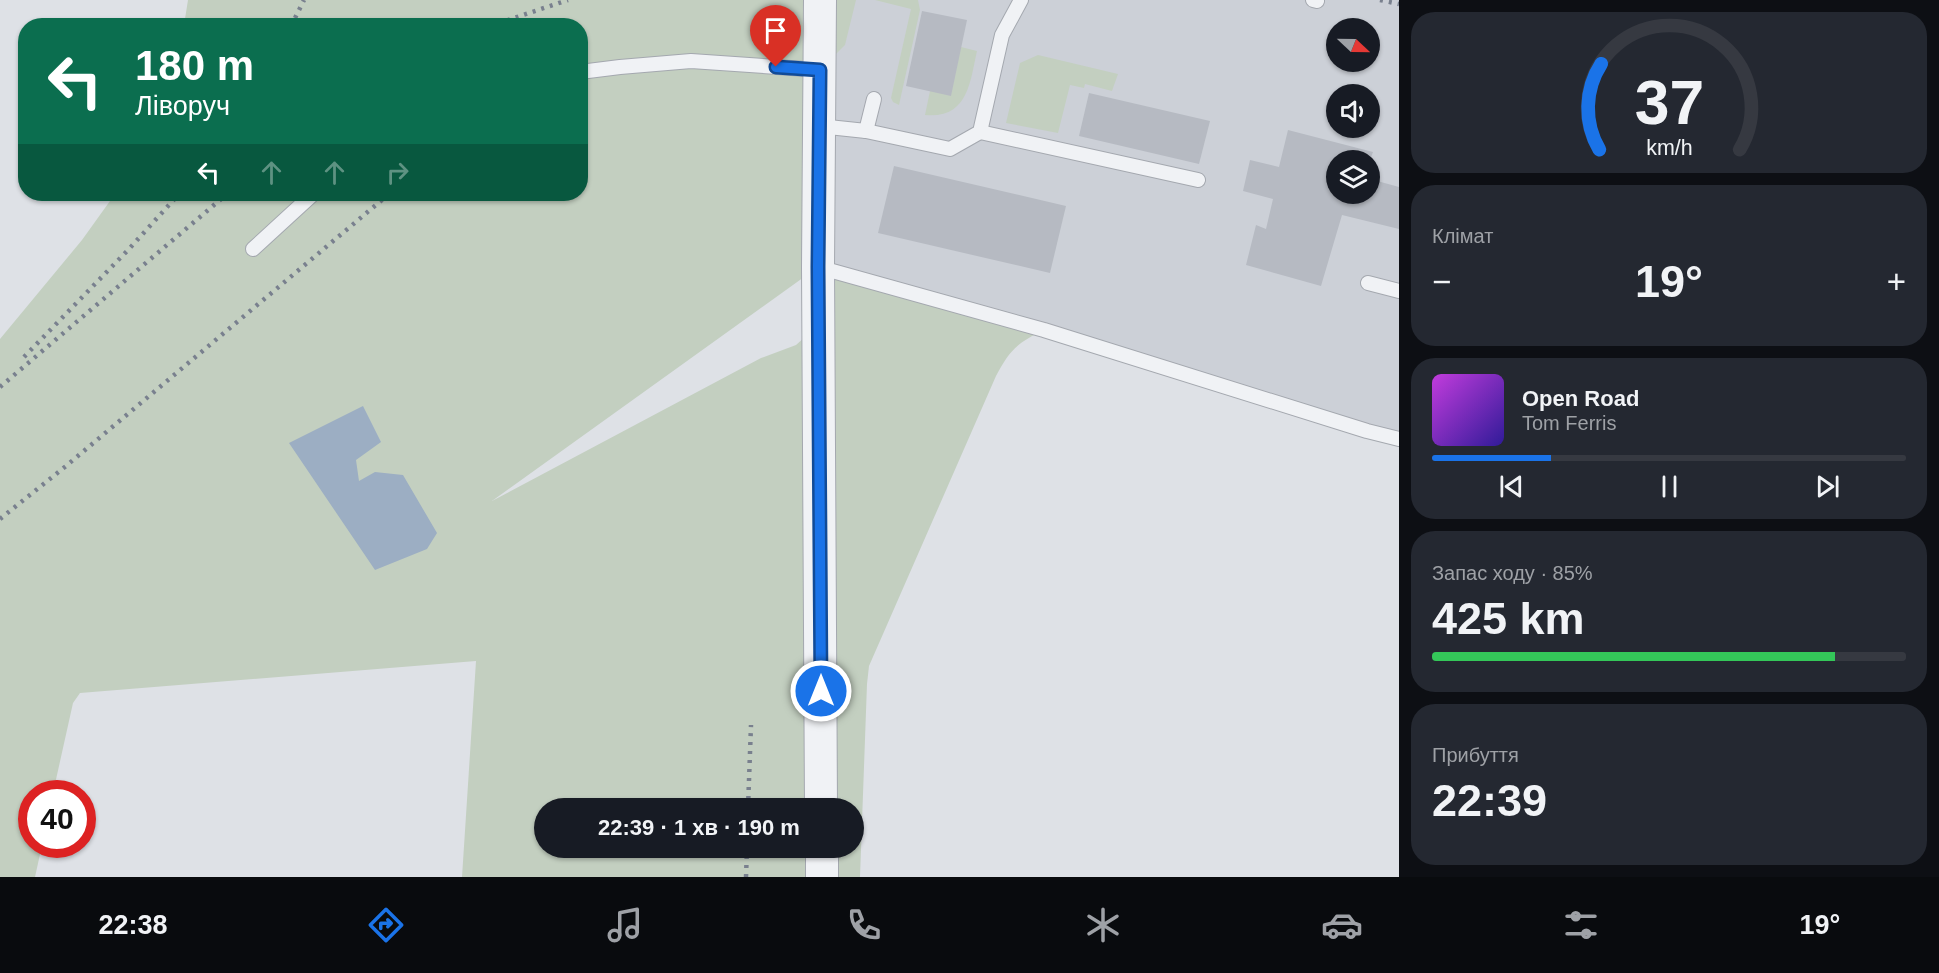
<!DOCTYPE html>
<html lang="uk">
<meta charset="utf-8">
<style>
body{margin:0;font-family:Arial,sans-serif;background:#242831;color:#f1f3f6;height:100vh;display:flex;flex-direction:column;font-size:22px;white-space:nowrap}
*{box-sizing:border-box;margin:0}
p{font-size:20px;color:#9ea1a6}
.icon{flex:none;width:33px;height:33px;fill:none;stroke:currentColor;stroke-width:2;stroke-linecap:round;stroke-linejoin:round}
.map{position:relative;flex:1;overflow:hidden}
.side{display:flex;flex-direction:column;gap:12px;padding:12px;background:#0d0f14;width:540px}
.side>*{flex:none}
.banner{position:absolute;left:18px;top:18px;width:570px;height:183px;border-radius:24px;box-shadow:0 2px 4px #0004;background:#0b6e4f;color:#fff;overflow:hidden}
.needle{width:39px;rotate:112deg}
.controls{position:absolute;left:1326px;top:18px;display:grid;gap:12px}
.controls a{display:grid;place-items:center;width:54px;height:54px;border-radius:50%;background:#171b24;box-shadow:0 2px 4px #0004;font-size:30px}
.speed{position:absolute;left:18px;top:780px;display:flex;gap:12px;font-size:30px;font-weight:700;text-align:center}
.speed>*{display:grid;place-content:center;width:78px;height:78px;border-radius:50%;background:#171b24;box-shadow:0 2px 4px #0004;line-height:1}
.speed .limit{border:9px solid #d22;background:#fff;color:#111}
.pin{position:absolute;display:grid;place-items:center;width:51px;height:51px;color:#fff;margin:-62px -26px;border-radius:50% 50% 50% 0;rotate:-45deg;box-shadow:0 0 6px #0007}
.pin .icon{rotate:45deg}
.me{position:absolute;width:66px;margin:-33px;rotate:0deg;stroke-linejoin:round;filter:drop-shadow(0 0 4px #0008)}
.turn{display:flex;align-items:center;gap:21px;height:126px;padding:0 18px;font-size:27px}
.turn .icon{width:78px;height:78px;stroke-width:2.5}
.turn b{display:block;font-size:42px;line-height:51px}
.lanes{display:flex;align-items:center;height:57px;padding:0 18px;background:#0003;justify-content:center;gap:30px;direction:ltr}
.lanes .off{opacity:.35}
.big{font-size:45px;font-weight:600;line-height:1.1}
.side .tile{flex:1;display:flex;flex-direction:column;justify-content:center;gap:9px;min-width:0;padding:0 21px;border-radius:24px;background:#242831}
.side .dial{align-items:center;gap:0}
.dial svg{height:156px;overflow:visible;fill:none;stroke:#363941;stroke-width:7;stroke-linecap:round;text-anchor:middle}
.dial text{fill:#f1f3f6;stroke:none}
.song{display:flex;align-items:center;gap:18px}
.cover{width:72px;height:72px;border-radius:9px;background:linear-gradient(135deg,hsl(290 70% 55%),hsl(250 70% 35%))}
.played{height:6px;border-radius:3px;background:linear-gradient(90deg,#1a73e8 25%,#363941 25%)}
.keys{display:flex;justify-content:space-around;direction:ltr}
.heat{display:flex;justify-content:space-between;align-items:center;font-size:33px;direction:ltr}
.charge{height:9px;border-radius:4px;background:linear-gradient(90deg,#34c759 85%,#363941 0)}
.trip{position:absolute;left:534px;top:798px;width:330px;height:60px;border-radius:30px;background:#171b24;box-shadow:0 2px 4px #0004;font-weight:600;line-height:60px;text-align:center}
.menu{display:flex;height:96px;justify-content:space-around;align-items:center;background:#090b0e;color:#9ea1a6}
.menu .icon{width:42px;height:42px}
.menu .on{color:#1a73e8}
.menu b{font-size:27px;color:#f1f3f6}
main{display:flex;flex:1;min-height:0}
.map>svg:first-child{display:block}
</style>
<main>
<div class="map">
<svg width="1399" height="877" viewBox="0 0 1399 877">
<rect width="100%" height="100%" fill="#dee1e6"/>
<path fill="#ccd0d7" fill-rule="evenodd" d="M820 0H1399V439L818 267ZM1336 28H1370V62H1336ZM1336 94H1370V128H1336ZM1336 160H1370V194H1336Z"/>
<g fill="#c3cfc0" fill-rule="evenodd">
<path d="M188 0H856L845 45 820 70 818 267 1044 330C1017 343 1010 350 996 376L869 666 867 684 860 877H462L476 661 80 693 73 703 53 793 32 794V844L42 845 35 877H0V339L82 240 115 194H580V26L184 25ZM818 267 806 336 796 345 761 358 492 501ZM544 808H854V848H544Z"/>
<polygon points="875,0 918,0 920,10 899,105 893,102 891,98 911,9"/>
<path d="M961 47 977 51C970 82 968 119 925 115L930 91Z"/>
<polygon points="1038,55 1118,74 1112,91 1085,84 1084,88 1070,85 1058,133 1006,123 1020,63"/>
</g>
<polygon fill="#9caec3" points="363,406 381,442 356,460 359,481 375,472 403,475 437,533 427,549 375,570 289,443"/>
<g fill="#b6bac2">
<polygon points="922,11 967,20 951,96 906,86"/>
<polygon points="1089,93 1210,121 1199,164 1079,136"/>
<polygon points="1288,130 1373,152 1370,160 1336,160 1336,194 1370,194 1370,179 1399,187 1399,229 1342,215 1321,286 1246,265 1256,225 1266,229 1273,199 1243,191 1250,160 1279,167"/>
<polygon points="894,166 1066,206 1050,273 878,233"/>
</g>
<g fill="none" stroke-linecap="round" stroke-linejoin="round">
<g stroke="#a4a8af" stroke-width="16">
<g id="service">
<polyline points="1313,0 1317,1"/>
<polyline points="580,72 620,67 691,61 820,70"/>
<polyline points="819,126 866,131 950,149 980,132 1002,35 1021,0"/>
<polyline points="866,131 874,99"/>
<polyline points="980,132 1198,180"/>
<polyline points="253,249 313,194"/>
<polyline points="818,267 1044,330 1367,431 1399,439"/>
<polyline points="1368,283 1399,291"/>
</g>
</g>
<g stroke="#a4a8af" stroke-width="34">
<g id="tertiary">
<polyline points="820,0 818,267 821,808"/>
<polyline points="822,848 822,877"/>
</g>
</g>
<use href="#service" stroke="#f0f2f5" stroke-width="14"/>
<use href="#tertiary" stroke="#f0f2f5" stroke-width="32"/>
<g stroke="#79808e" stroke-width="4.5" stroke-dasharray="3 6" stroke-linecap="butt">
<polyline points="1380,0 1399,4"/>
<polyline points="291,26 304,0"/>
<polyline points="490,26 568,0"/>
<polyline points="24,357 129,249 179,194"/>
<polyline points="0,387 227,194"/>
<polyline points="0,519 66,466 389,194"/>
<polyline points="748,808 751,725"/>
<polyline points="746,877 747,848"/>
</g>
</g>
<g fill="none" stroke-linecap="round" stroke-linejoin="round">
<g stroke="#114b97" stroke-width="15">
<polyline id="route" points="776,67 820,70 818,267 821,691"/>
</g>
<use href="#route" stroke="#1a73e8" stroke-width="10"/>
</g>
</svg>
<div class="controls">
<a><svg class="needle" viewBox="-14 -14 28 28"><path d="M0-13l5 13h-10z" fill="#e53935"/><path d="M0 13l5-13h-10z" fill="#9ea1a6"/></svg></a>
<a><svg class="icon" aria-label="sound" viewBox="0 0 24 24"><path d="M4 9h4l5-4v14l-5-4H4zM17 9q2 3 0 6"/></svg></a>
<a><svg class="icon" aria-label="layers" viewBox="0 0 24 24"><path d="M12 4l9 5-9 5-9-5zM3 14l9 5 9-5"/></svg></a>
</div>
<div class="speed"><div class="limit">40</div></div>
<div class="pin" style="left:776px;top:67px;background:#d93025"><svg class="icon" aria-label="arrive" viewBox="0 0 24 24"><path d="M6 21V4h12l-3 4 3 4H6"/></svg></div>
<svg class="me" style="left:821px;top:691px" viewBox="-20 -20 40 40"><circle r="17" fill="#1a73e8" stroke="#fff" stroke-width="3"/><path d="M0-11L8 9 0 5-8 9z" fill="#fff"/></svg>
<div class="trip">22:39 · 1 хв · 190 m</div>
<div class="banner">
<div class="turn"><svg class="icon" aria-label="left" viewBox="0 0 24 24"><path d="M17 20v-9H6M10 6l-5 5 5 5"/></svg><div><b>180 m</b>Ліворуч</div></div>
<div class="lanes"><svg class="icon" aria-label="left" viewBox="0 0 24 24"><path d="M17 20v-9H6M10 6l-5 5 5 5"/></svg><svg class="icon off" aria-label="ahead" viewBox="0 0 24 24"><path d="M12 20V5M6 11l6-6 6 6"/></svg><svg class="icon off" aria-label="ahead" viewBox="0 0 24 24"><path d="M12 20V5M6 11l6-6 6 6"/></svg><svg class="icon off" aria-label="right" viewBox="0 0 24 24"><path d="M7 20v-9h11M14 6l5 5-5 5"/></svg></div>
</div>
</div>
<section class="side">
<div class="tile dial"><svg viewBox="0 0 100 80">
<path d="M14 69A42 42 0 1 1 86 69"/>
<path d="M14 69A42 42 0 0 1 15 25" stroke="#1a73e8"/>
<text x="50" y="56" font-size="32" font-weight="700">37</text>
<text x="50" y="72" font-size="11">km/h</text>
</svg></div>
<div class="tile"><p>Клімат</p>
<div class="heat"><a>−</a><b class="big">19°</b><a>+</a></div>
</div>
<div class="tile">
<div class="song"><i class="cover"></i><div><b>Open Road</b><p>Tom Ferris</p></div></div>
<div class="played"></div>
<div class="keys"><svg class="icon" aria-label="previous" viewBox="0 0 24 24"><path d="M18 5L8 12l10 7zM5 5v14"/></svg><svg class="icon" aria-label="pause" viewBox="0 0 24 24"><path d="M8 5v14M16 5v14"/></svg><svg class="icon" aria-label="next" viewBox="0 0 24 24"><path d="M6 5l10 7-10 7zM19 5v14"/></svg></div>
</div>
<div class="tile"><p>Запас ходу · 85%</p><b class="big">425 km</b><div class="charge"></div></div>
<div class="tile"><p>Прибуття</p><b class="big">22:39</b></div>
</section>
</main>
<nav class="menu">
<b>22:38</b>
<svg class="icon on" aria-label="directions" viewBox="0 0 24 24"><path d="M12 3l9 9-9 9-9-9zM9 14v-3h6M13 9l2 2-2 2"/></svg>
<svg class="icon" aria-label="music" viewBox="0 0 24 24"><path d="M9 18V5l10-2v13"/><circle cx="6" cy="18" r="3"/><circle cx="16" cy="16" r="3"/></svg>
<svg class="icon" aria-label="phone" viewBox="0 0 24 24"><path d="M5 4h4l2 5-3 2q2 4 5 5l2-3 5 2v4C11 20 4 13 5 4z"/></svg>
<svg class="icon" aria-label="climate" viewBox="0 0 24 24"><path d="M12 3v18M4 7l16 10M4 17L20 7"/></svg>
<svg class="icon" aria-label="car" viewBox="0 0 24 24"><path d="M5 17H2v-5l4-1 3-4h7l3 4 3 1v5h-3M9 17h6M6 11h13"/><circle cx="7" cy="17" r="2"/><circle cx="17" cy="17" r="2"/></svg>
<svg class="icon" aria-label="filters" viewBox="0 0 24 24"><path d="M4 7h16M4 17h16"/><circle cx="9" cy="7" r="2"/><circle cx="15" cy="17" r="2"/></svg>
<b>19°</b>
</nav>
